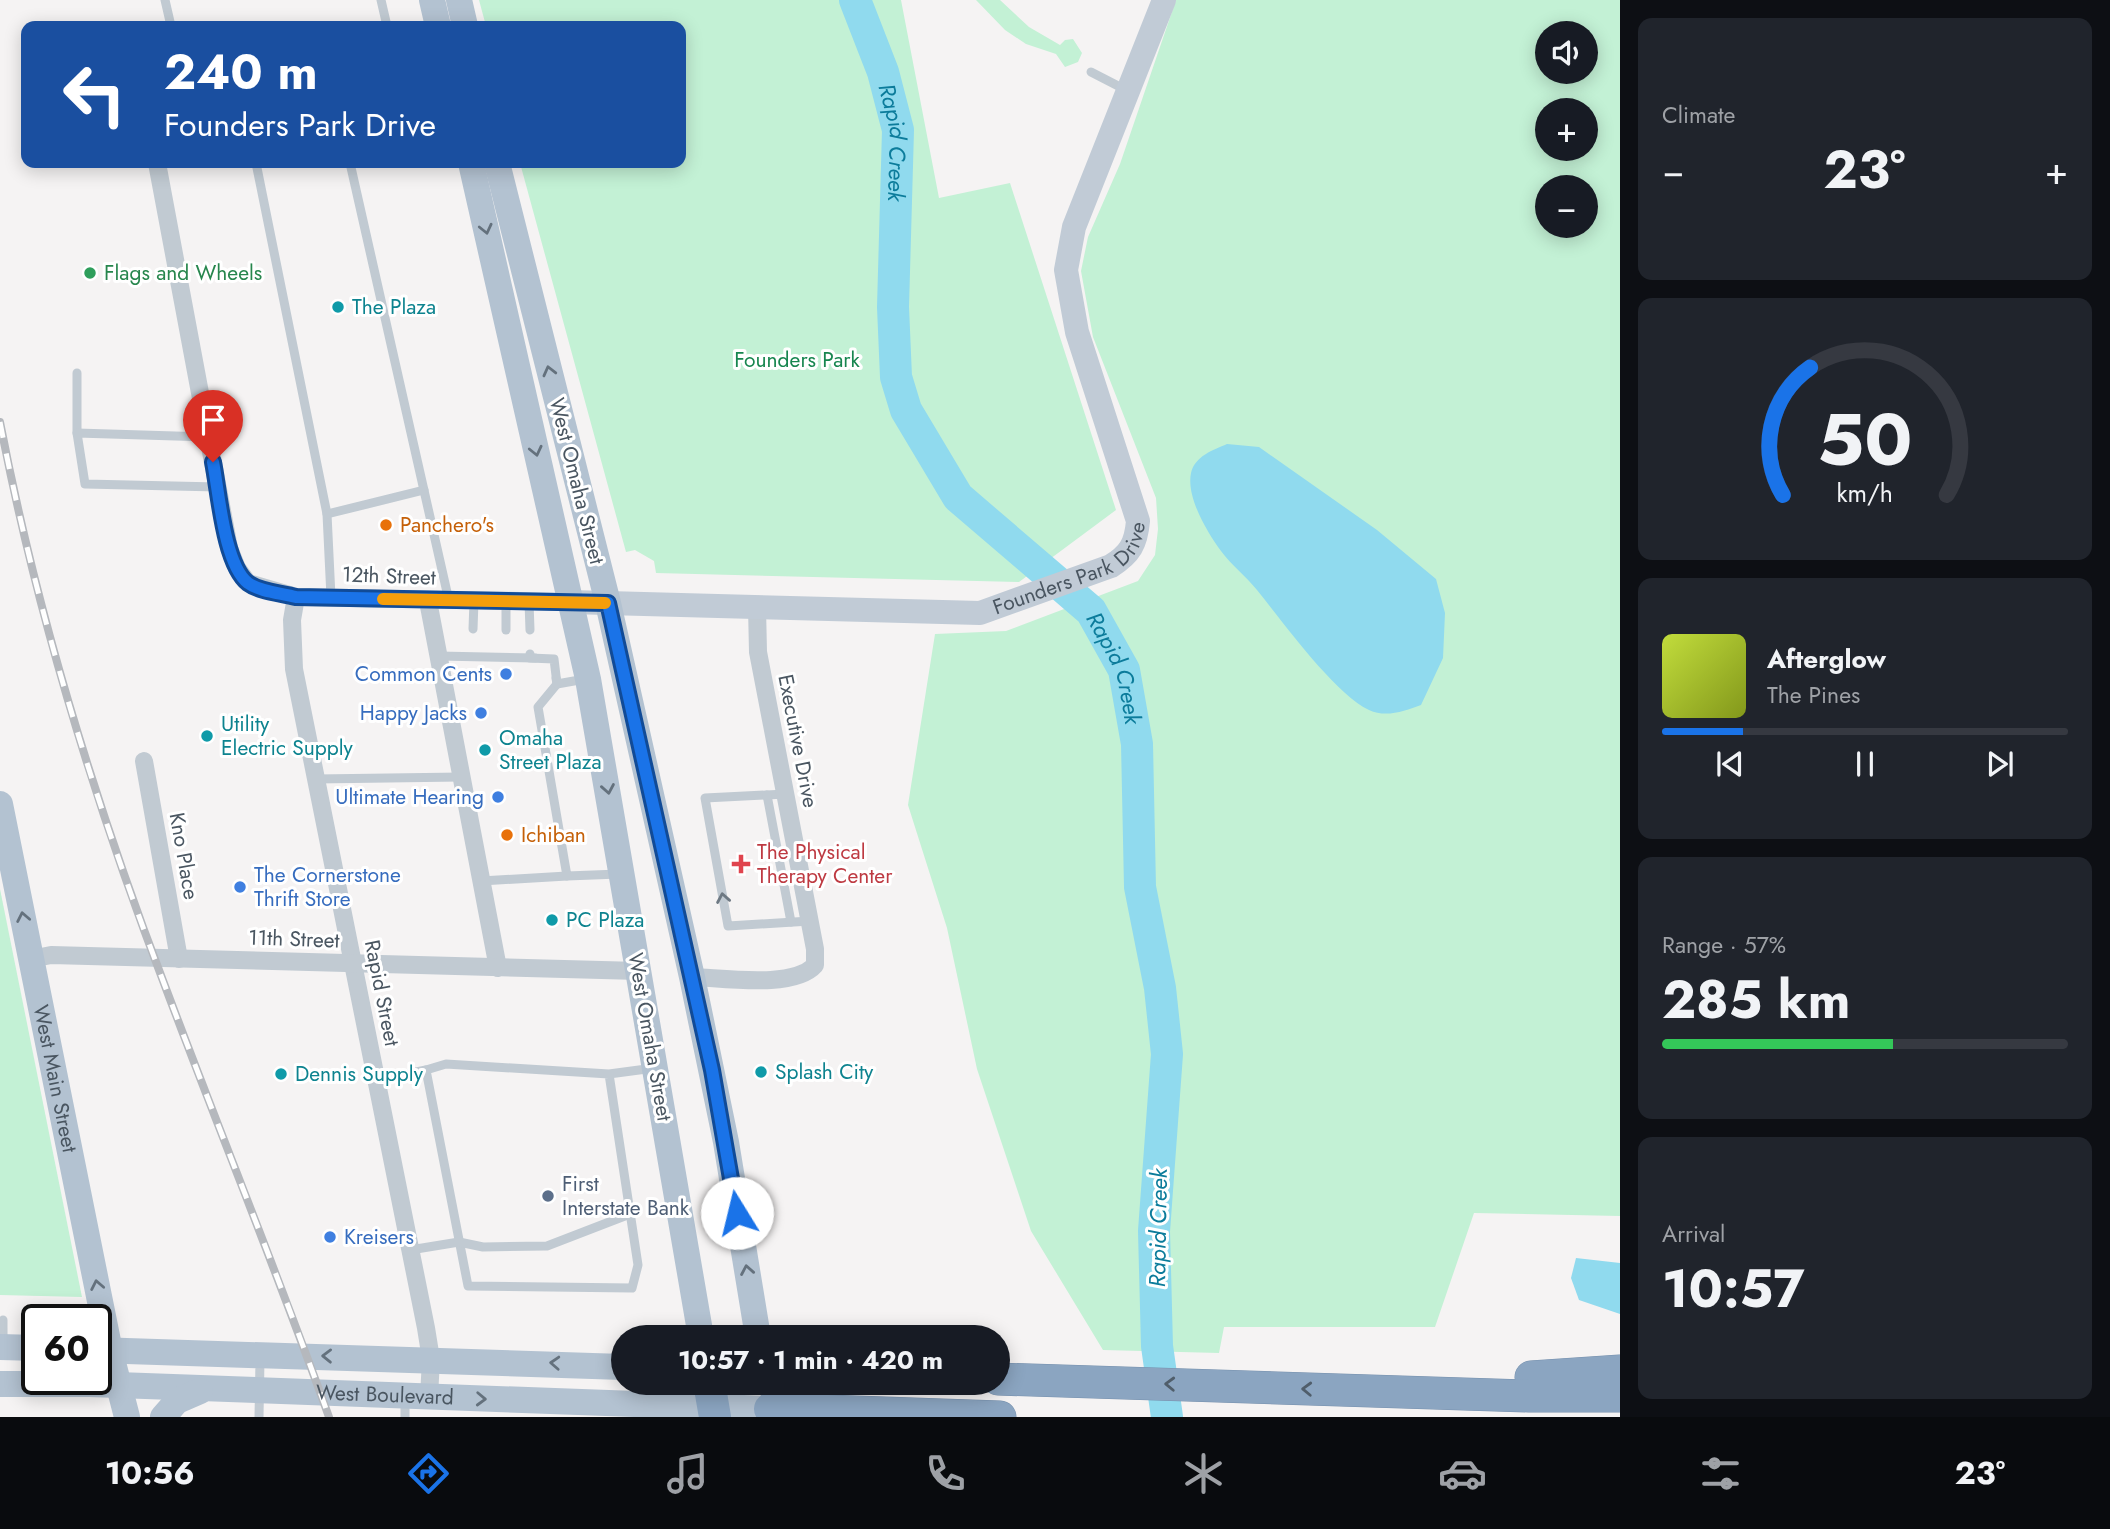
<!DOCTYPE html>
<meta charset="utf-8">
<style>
body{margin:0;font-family:Jost,sans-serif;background:#20242c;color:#f1f3f6;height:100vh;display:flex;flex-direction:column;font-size:26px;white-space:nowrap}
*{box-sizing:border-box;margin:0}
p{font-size:23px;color:#9ea1a6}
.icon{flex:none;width:38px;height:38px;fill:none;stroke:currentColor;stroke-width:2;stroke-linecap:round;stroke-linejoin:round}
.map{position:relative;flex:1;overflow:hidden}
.sheet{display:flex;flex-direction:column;gap:18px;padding:18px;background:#0d0f14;width:490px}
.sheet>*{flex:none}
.guide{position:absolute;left:21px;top:21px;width:665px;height:147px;border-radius:14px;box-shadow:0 4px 18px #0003;background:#1a4fa0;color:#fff;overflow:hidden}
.buttons{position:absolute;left:1535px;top:21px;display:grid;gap:14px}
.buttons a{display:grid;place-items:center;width:63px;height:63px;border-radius:50%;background:#171b24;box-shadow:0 4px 18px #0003;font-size:35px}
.speed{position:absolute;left:21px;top:1304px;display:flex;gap:14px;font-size:35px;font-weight:700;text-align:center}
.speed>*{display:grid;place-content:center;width:91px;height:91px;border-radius:50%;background:#171b24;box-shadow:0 4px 18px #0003;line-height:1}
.speed .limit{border:4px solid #111;border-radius:10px;background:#fff;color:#111}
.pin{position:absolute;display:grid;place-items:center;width:60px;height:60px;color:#fff;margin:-72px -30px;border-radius:50% 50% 50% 0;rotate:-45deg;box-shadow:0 0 7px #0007}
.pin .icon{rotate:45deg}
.me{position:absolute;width:77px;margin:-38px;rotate:351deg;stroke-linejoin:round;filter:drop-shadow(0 0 5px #0008)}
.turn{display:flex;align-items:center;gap:24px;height:147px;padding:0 28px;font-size:32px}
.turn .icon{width:91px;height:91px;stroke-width:2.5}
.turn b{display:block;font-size:49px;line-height:60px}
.big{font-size:52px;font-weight:700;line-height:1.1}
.sheet .tile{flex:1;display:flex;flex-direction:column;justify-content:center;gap:10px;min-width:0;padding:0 24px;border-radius:14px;background:#20242c}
.sheet .dial{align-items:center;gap:0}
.dial svg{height:182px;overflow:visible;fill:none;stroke:#363941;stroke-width:7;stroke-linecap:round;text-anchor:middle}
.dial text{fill:#f1f3f6;stroke:none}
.song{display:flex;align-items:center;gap:21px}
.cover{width:84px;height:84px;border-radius:10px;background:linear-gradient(135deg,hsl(70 70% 55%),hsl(70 70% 35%))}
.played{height:7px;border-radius:4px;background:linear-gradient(90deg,#1a73e8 20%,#363941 20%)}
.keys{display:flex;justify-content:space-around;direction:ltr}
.heat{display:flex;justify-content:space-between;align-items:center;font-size:38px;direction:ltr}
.charge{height:10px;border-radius:5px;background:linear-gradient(90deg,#34c759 57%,#363941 0)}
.trip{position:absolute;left:611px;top:1325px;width:399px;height:70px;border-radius:35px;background:#171b24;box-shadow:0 4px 18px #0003;font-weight:700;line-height:70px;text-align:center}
.dock{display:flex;height:112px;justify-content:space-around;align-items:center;background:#090b0e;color:#9ea1a6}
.dock .icon{width:49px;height:49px}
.dock .selected{color:#1a73e8}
.dock b{font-size:32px;color:#f1f3f6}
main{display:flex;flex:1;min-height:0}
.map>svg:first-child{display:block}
</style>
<main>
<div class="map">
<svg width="1620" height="1417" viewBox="0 0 1620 1417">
<rect width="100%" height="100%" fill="#f5f3f3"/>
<g fill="#c3f1d5" fill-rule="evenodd">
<polygon points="479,0 901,0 939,198 1010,183 1116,510 1019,582 656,573 654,561 635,550 626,552 520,163 681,163 681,26 486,26"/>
<polygon points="976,0 1000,0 1029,27 1060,45 1065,40 1073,39 1082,53 1078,62 1065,67 1056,54 1026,44 1005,30"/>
<path d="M1176 0H1620V1216L1474 1213 1435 1327H1224L1219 1353 1103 1350 1031 1231 977 1069 947 928 908 805 935 634 1006 631 1138 581 1155 555 1158 529 1156 498 1093 337 1081 271 1088 237 1120 164ZM1547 33H1586V72H1547ZM1547 110H1586V149H1547ZM1547 187H1586V226H1547Z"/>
<polygon points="0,889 82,1297 0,1295"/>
</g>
<g fill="#90daee">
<path d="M1227 444 1259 447 1377 530 1436 579 1445 613 1443 658 1421 705C1405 711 1386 718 1369 710 1334 693 1283 622 1257 590 1246 576 1231 565 1221 551 1207 532 1186 497 1191 473 1195 456 1213 450 1227 444Z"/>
<polygon points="1576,1258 1620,1263 1620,1314 1579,1300 1571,1278"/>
</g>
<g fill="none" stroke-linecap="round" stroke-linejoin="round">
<path stroke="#90daee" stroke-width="32" id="s1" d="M855 0 883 72 898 130 893 307 896 377 906 410 958 497 1091 611 1124 670 1137 744 1140 887 1160 988 1167 1054 1154 1231 1157 1346 1167 1417"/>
<g stroke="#7690ad" stroke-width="33">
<g id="highway">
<polyline points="1531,1377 1620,1371"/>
<polyline points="998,1379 1529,1396 1620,1396"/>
<polyline points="709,1382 715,1417"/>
<polyline points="770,1409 1000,1417"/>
</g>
</g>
<g stroke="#c1cad2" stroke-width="9">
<polyline points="165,0 171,26"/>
<polyline points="381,0 387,26"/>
<polyline points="1091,72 1126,90"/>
<polyline points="256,163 327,514 331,597"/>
<polyline points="350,163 449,601"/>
<polyline points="77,433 77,373"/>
<polyline points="208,437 77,433 85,484 218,487"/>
<polyline points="327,514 424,490"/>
<polyline points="506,601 506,630"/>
<polyline points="529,602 530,630"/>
<polyline points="473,629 474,601"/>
<polyline points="530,654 530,658 554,659 557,684 538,707 567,876 619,874"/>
<polyline points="439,656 535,658"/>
<polyline points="556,678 557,684 585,679"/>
<polyline points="316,779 461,777"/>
<polyline points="785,794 705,798 728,926 810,921"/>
<polyline points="767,795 791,922"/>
<polyline points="481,881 567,876"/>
<polyline points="609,1074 446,1064 426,1070 468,1286 632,1288 638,1265 609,1074 654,1068"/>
<polyline points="376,1080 426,1070"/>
<polyline points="410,1250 459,1242 483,1247 547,1246 630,1214"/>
<polyline points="3,1343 3,1320"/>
<polyline points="405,1398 405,1417"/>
<polyline points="259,1417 260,1359"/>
</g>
<g stroke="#c1cad2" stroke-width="18">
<polyline points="157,163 229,548 237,568 248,583 296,597 570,602"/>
<polyline points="296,597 292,620 294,669 426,1328 431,1359 429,1397"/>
<polyline points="428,601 498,968"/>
<polyline points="144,761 179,959"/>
<polyline points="31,959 51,955 639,971"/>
<path d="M692 977C724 978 794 989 815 965V949L758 652 757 607"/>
</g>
<path stroke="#c1cbd6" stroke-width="24" id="s2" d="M570 602 980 613 1111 566C1130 554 1136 544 1138 521L1077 332 1066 270 1074 227 1164 0"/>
<g stroke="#b3c2d1" stroke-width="26">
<polyline points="432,0 438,26"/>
<polyline points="459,0 465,26"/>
<polyline points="471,163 588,679 701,1337"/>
<polyline points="497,163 608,603 692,977 726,1142 758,1337"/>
<path id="s3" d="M0 804 110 1351 127 1417"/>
<polyline points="0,1347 37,1348"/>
<polyline points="96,1350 623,1367"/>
<path id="s4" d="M0 1384H90L770 1409"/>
<polyline points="163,1417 177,1401 200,1391"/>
</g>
<use href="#highway" stroke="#8ba5c1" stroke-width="32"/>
<g stroke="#b5b8bd" stroke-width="8">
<path id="rail" d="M0 422C37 615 95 803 165 986 219 1130 277 1272 329 1417"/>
</g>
<use href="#rail" stroke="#fff" stroke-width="5" stroke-dasharray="16" stroke-linecap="butt"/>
</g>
<defs><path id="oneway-chevron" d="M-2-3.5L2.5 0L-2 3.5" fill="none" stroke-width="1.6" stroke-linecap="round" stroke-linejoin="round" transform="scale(1.75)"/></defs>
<g stroke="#64717d">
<use href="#oneway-chevron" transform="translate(486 229) rotate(77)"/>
<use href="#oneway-chevron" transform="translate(549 371) rotate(-104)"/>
<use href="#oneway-chevron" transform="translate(536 451) rotate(77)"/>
<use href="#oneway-chevron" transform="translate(608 789) rotate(80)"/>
<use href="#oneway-chevron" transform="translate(23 917) rotate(-101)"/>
<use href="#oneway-chevron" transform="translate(747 1270) rotate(-100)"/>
<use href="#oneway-chevron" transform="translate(97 1285) rotate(-101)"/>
<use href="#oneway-chevron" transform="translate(327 1356) rotate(-179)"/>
<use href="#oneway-chevron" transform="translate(555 1363) rotate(-177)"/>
<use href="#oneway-chevron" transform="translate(481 1399) rotate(2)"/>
</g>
<use stroke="#6e7983" href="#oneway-chevron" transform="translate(723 898) rotate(-100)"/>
<g stroke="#505e6b">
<use href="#oneway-chevron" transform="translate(1170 1384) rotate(-178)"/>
<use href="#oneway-chevron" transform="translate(1307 1389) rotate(-178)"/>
</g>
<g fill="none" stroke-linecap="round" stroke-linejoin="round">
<g stroke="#114b97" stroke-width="18">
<path id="route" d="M213 462C219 492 224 564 248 583 260 592 282 593 296 597L608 603 712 1070 737 1213"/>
</g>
<use href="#route" stroke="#1a73e8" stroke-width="12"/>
<polyline stroke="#f59e0b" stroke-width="12" points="383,599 605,603"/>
</g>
<circle fill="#2e9e5b" stroke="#fff" stroke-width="2.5" cx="90" cy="273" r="7"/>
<g fill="#0f9aa8" stroke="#fff" stroke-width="2.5">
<circle cx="338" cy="307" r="7"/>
<circle cx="207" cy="736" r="7"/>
<circle cx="485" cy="750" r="7"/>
<circle cx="552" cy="920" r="7"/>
<circle cx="761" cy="1072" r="7"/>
<circle cx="281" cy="1074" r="7"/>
</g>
<g fill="#e8710a" stroke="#fff" stroke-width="2.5">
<circle cx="386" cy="525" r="7"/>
<circle cx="507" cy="835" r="7"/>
</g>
<g fill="#3f7fe0" stroke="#fff" stroke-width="2.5">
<circle cx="506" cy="674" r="7"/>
<circle cx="481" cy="713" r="7"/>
<circle cx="498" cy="797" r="7"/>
<circle cx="240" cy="887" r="7"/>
<circle cx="330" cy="1237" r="7"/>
</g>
<path fill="#e0444e" stroke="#fff" stroke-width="2.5" d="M737.5 853.5h7v7h7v7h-7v7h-7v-7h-7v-7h7z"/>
<circle fill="#5c6f8a" stroke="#fff" stroke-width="2.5" cx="548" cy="1196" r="7"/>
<g text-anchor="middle" stroke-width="6" stroke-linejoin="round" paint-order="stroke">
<g font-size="21" fill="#27864d" stroke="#fff" text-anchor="start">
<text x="104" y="280">Flags and Wheels</text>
</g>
<g font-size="21" fill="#0d838f" stroke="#fff" text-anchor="start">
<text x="352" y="314">The Plaza</text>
<text x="221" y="731">Utility<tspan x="221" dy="24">Electric Supply</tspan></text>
<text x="499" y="745">Omaha<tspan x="499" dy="24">Street Plaza</tspan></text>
<text x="566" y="927">PC Plaza</text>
<text x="775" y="1079">Splash City</text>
<text x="295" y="1081">Dennis Supply</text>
</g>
<g font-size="21" fill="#17864f" stroke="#fff">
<text x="797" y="367">Founders Park</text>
</g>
<g font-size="21" fill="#4a5661" stroke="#fff">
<text transform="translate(577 481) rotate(76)" y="7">West Omaha Street</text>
<text dy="7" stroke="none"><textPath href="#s2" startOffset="514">Founders Park Drive</textPath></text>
<text transform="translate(389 576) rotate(2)" y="7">12th Street</text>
<text transform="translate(798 741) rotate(79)" y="7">Executive Drive</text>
<text transform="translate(184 856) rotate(80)" y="7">Kno Place</text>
<text transform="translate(294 939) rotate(2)" y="7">11th Street</text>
<text transform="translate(382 993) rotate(79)" y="7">Rapid Street</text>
<text transform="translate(650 1037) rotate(80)" y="7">West Omaha Street</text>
<text dy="7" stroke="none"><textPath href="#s3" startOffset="280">West Main Street</textPath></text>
<text dy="7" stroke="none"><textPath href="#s4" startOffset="385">West Boulevard</textPath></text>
</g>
<g font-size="21" fill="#c56008" stroke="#fff" text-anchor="start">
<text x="400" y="532">Panchero's</text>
<text x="521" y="842">Ichiban</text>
</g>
<g font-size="21" fill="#366cbe" stroke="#fff" text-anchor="end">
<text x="492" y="681">Common Cents</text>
<text x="467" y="720">Happy Jacks</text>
<text x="484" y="804">Ultimate Hearing</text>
<text x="254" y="882" text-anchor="start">The Cornerstone<tspan x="254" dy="24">Thrift Store</tspan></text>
<text x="344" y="1244" text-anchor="start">Kreisers</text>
</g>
<g font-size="21" fill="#be3a42" stroke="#fff" text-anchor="start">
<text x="757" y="859">The Physical<tspan x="757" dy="24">Therapy Center</tspan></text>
</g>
<g font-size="21" fill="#4e5e75" stroke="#fff" text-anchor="start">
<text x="562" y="1191">First<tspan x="562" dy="24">Interstate Bank</tspan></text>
</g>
<g font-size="23" font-style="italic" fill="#0c7c9b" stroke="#fff">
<text dy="8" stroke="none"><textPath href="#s1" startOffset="149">Rapid Creek</textPath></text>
<text dy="8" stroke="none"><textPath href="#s1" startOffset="758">Rapid Creek</textPath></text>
<text transform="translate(1158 1228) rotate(-89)" y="8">Rapid Creek</text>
</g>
</g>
</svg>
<div class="buttons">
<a><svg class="icon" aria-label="sound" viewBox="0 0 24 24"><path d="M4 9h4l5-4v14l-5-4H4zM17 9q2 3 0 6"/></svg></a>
<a>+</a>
<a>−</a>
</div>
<div class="speed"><div class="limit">60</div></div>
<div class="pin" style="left:213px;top:462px;background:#d93025"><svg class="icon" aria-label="arrive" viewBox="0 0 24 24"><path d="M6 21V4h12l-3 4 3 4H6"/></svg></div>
<svg class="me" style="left:737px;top:1213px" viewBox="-20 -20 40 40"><circle r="19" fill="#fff"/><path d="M0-13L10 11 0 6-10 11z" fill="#1a73e8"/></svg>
<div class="trip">10:57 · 1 min · 420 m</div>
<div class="guide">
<div class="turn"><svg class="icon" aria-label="left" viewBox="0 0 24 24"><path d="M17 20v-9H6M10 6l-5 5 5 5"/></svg><div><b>240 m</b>Founders Park Drive</div></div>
</div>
</div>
<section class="sheet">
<div class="tile"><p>Climate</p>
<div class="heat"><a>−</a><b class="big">23°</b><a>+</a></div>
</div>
<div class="tile dial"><svg viewBox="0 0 100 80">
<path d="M14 69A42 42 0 1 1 86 69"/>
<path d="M14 69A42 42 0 0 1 26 13" stroke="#1a73e8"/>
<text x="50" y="56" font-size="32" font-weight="700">50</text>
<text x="50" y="72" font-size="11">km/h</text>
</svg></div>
<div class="tile">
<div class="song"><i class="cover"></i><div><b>Afterglow</b><p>The Pines</p></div></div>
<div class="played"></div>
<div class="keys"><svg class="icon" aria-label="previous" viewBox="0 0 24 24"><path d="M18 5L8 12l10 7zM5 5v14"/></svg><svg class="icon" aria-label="pause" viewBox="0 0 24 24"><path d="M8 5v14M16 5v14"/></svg><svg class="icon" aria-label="next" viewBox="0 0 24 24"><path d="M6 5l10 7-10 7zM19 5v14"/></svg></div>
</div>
<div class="tile"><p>Range · 57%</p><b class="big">285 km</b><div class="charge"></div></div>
<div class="tile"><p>Arrival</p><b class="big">10:57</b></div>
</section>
</main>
<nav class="dock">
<b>10:56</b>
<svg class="icon selected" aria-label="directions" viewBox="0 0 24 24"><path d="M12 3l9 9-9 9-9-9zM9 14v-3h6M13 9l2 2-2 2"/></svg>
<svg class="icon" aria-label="music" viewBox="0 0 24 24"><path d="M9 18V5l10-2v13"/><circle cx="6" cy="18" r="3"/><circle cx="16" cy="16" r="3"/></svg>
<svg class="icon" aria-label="phone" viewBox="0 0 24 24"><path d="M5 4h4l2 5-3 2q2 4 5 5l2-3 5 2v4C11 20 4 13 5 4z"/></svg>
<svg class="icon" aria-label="climate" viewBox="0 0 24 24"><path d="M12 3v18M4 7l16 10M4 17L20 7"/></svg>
<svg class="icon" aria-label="car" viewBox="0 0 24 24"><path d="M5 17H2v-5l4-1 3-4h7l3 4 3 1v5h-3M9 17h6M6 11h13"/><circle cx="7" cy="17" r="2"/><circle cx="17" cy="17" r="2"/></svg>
<svg class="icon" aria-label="filters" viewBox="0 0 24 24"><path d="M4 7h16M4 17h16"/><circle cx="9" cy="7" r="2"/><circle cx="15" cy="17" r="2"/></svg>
<b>23°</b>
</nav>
